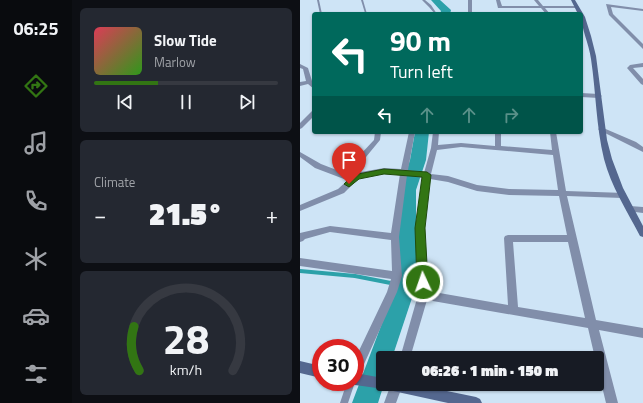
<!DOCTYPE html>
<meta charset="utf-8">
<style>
body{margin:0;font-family:"Titillium Web",sans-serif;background:#242831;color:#f1f3f6;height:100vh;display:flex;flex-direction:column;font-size:15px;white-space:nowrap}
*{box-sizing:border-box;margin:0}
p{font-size:13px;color:#9ea1a6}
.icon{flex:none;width:22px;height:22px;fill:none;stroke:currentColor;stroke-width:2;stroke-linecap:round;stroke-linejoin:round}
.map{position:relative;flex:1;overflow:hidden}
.drawer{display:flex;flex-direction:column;gap:8px;padding:8px;background:#0d0f14;width:228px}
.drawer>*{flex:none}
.guide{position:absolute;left:12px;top:12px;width:271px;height:122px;border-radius:4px;box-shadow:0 1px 3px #0004;background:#00695c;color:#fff;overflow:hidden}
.speed{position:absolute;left:12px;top:339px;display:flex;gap:8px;font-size:20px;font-weight:700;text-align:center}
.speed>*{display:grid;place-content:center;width:52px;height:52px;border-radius:50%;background:#171b24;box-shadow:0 1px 3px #0004;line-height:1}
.speed .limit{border:6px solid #d22;background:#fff;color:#111}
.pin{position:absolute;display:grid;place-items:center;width:34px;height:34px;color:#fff;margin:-41px -17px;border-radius:50% 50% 50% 0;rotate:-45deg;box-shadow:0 0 4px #0007}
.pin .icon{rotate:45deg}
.me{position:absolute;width:44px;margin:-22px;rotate:357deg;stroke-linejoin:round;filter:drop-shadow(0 0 3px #0008)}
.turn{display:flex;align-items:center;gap:14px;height:84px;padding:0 12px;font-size:18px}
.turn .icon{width:52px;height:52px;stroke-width:2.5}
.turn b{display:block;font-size:28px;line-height:34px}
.lanes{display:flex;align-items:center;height:38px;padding:0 12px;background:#0003;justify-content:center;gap:20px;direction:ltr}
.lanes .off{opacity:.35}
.big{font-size:30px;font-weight:800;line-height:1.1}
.drawer .card{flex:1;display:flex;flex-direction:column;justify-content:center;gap:6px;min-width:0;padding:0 14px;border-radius:6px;background:#242831}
.drawer .dial{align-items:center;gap:0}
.dial svg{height:104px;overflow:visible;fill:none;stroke:#363941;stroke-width:7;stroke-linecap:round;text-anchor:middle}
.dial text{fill:#f1f3f6;stroke:none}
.song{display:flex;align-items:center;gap:12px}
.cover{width:48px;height:48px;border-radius:6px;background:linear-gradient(135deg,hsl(350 70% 55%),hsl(110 70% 35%))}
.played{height:4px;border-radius:2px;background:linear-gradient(90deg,#327513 35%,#363941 35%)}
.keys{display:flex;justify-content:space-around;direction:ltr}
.heat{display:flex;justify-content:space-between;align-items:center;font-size:22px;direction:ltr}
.trip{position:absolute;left:76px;top:351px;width:228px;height:40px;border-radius:4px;background:#171b24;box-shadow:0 1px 3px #0004;font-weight:800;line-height:40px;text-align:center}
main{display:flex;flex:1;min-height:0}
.tab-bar{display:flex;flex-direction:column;width:72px;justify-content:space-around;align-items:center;background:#090b0e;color:#9ea1a6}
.tab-bar .icon{width:28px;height:28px}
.tab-bar .selected{color:#327513}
.tab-bar b{font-size:18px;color:#f1f3f6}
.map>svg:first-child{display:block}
</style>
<main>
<nav class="tab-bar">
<b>06:25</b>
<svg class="icon selected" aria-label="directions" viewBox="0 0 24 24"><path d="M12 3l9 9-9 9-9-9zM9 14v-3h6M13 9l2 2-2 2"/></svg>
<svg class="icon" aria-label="music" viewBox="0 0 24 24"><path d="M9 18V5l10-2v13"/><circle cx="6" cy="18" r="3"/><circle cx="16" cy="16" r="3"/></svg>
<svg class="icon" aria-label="phone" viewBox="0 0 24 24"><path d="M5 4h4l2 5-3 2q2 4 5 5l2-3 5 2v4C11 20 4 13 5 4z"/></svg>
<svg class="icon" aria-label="climate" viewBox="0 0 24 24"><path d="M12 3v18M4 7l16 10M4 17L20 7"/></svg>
<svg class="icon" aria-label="car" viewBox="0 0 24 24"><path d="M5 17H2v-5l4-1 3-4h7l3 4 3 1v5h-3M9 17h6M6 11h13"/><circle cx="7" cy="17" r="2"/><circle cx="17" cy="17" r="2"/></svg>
<svg class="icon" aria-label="filters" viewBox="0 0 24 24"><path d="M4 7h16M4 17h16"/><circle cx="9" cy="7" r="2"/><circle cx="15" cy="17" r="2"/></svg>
</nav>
<section class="drawer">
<div class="card">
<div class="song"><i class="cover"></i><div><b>Slow Tide</b><p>Marlow</p></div></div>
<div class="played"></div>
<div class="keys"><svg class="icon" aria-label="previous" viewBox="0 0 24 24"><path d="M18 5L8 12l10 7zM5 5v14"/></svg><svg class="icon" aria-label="pause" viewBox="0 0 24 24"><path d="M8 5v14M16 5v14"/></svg><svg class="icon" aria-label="next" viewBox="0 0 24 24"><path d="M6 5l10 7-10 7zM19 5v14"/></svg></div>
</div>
<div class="card"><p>Climate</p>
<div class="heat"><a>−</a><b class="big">21.5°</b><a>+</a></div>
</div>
<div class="card dial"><svg viewBox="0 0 100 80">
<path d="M14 69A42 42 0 1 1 86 69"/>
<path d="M14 69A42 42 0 0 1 10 35" stroke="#327513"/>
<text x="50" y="56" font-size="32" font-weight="700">28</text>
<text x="50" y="72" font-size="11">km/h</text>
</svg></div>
</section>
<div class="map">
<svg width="343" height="403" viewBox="0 0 343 403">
<rect width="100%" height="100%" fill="#cee4f6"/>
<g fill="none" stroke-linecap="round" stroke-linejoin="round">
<polyline stroke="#2ca1a9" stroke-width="4" points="0,271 55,276 106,286"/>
<g fill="#2ca1a9" fill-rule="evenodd">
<polygon points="131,0 140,0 151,10 150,14 140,14 141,11"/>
<polygon points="115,132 129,132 126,160 116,190 116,286 92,358 83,358 84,384 78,403 52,403 96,286 100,190 110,160"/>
</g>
<g fill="#818eaa" fill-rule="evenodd">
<polygon points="17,0 19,0 22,14 20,14"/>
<polygon points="61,0 63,0 67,14 65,13"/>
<polygon points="122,0 125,0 131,5 137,14 135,14 129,7"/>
<polygon points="47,382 55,382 48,403 40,403"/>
</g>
<g fill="#818eaa" fill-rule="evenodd">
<rect x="168" y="0" width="4" height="14"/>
<polygon points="196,0 200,0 202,6 239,6 234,0 238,0 243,6 277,6 279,7 277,8 245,8 250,14 246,14 241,8 198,8"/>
<polygon points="306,4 343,9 343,11 311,7 313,14 343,44 343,49 309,15"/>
<polygon points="343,63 343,67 333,68 343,79 343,85 341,84 327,68 330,65"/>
<polygon points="0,64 8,68 12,81 14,84 14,89 8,84 0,86 0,82 6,81 3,69 0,68"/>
<polygon points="281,93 299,94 302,96 299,98 281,97"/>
<polygon points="14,110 14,116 2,128 0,129 0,123 12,111"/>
<polygon points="301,127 336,142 343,147 343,152 299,130 298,129"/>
<path d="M75 132H81L80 140 66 157 61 172 84 168 101 169 109 132H115L108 170 124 173 131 148 133 132H139L138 145 161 143 195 146V132H201V146L252 150 250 132H256L266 191 325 193 326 195 322 198 267 196 296 320 343 328V338L299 330 318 403H306L297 366V358H295L288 328 127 300 110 358H100L118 295 116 228 123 178 107 175 99 237 102 276 97 292 59 375 55 377V359L87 292 91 279 0 266V258L92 271 91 240 30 232 5 239 3 241 0 242V233L30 226 91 233 100 174H84L59 178 44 193 0 211V205L38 189 49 179H44L15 168 0 157V152L21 164 47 174 53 173 59 156 74 140ZM161 147 253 155 258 190 209 189 177 185 148 176 131 174 137 150ZM130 179 148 182 177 191 209 195 259 196 267 235H208L205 236 204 238 208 305 128 291 124 228ZM213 242H268L285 318 218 307Z"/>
<polygon points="330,206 343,207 343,213 327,211 326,209 327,207"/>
<polygon points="91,384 103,384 96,403 84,403"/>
</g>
<g fill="#54678f" fill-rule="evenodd">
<path d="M271 0H275L285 17 291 36 296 56 307 140 312 159 323 188 343 226V237L340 236C327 211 311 186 304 159 296 126 296 92 291 59 289 44 281 28 281 14H278Z"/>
<polygon points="0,361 21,366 21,378 0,373"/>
<polygon points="55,373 83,378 83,384 113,384 176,397 180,399 182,403 148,403 84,389 55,385 51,382 55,382"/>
</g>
</g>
<polygon fill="#327513" stroke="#204c0c" points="84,169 127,172 131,175 125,228 128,282 126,285 119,285 117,282 115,228 122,177 84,174 59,179 49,187 44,184 53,175"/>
</svg>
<div class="speed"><div class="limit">30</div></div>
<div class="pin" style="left:49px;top:184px;background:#d93025"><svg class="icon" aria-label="arrive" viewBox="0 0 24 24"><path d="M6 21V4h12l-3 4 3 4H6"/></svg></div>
<svg class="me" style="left:123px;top:282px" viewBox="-20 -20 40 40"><circle r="17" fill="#327513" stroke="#fff" stroke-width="3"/><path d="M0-11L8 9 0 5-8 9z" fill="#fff"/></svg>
<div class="trip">06:26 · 1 min · 150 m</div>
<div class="guide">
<div class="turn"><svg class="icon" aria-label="left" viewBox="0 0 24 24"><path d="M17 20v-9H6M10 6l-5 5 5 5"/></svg><div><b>90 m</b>Turn left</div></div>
<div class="lanes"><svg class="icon" aria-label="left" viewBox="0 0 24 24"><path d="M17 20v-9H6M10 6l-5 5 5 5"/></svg><svg class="icon off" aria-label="ahead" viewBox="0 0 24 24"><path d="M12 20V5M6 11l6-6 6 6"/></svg><svg class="icon off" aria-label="ahead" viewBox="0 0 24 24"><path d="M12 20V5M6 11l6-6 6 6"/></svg><svg class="icon off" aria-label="right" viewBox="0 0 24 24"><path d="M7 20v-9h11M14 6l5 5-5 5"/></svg></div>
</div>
</div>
</main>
